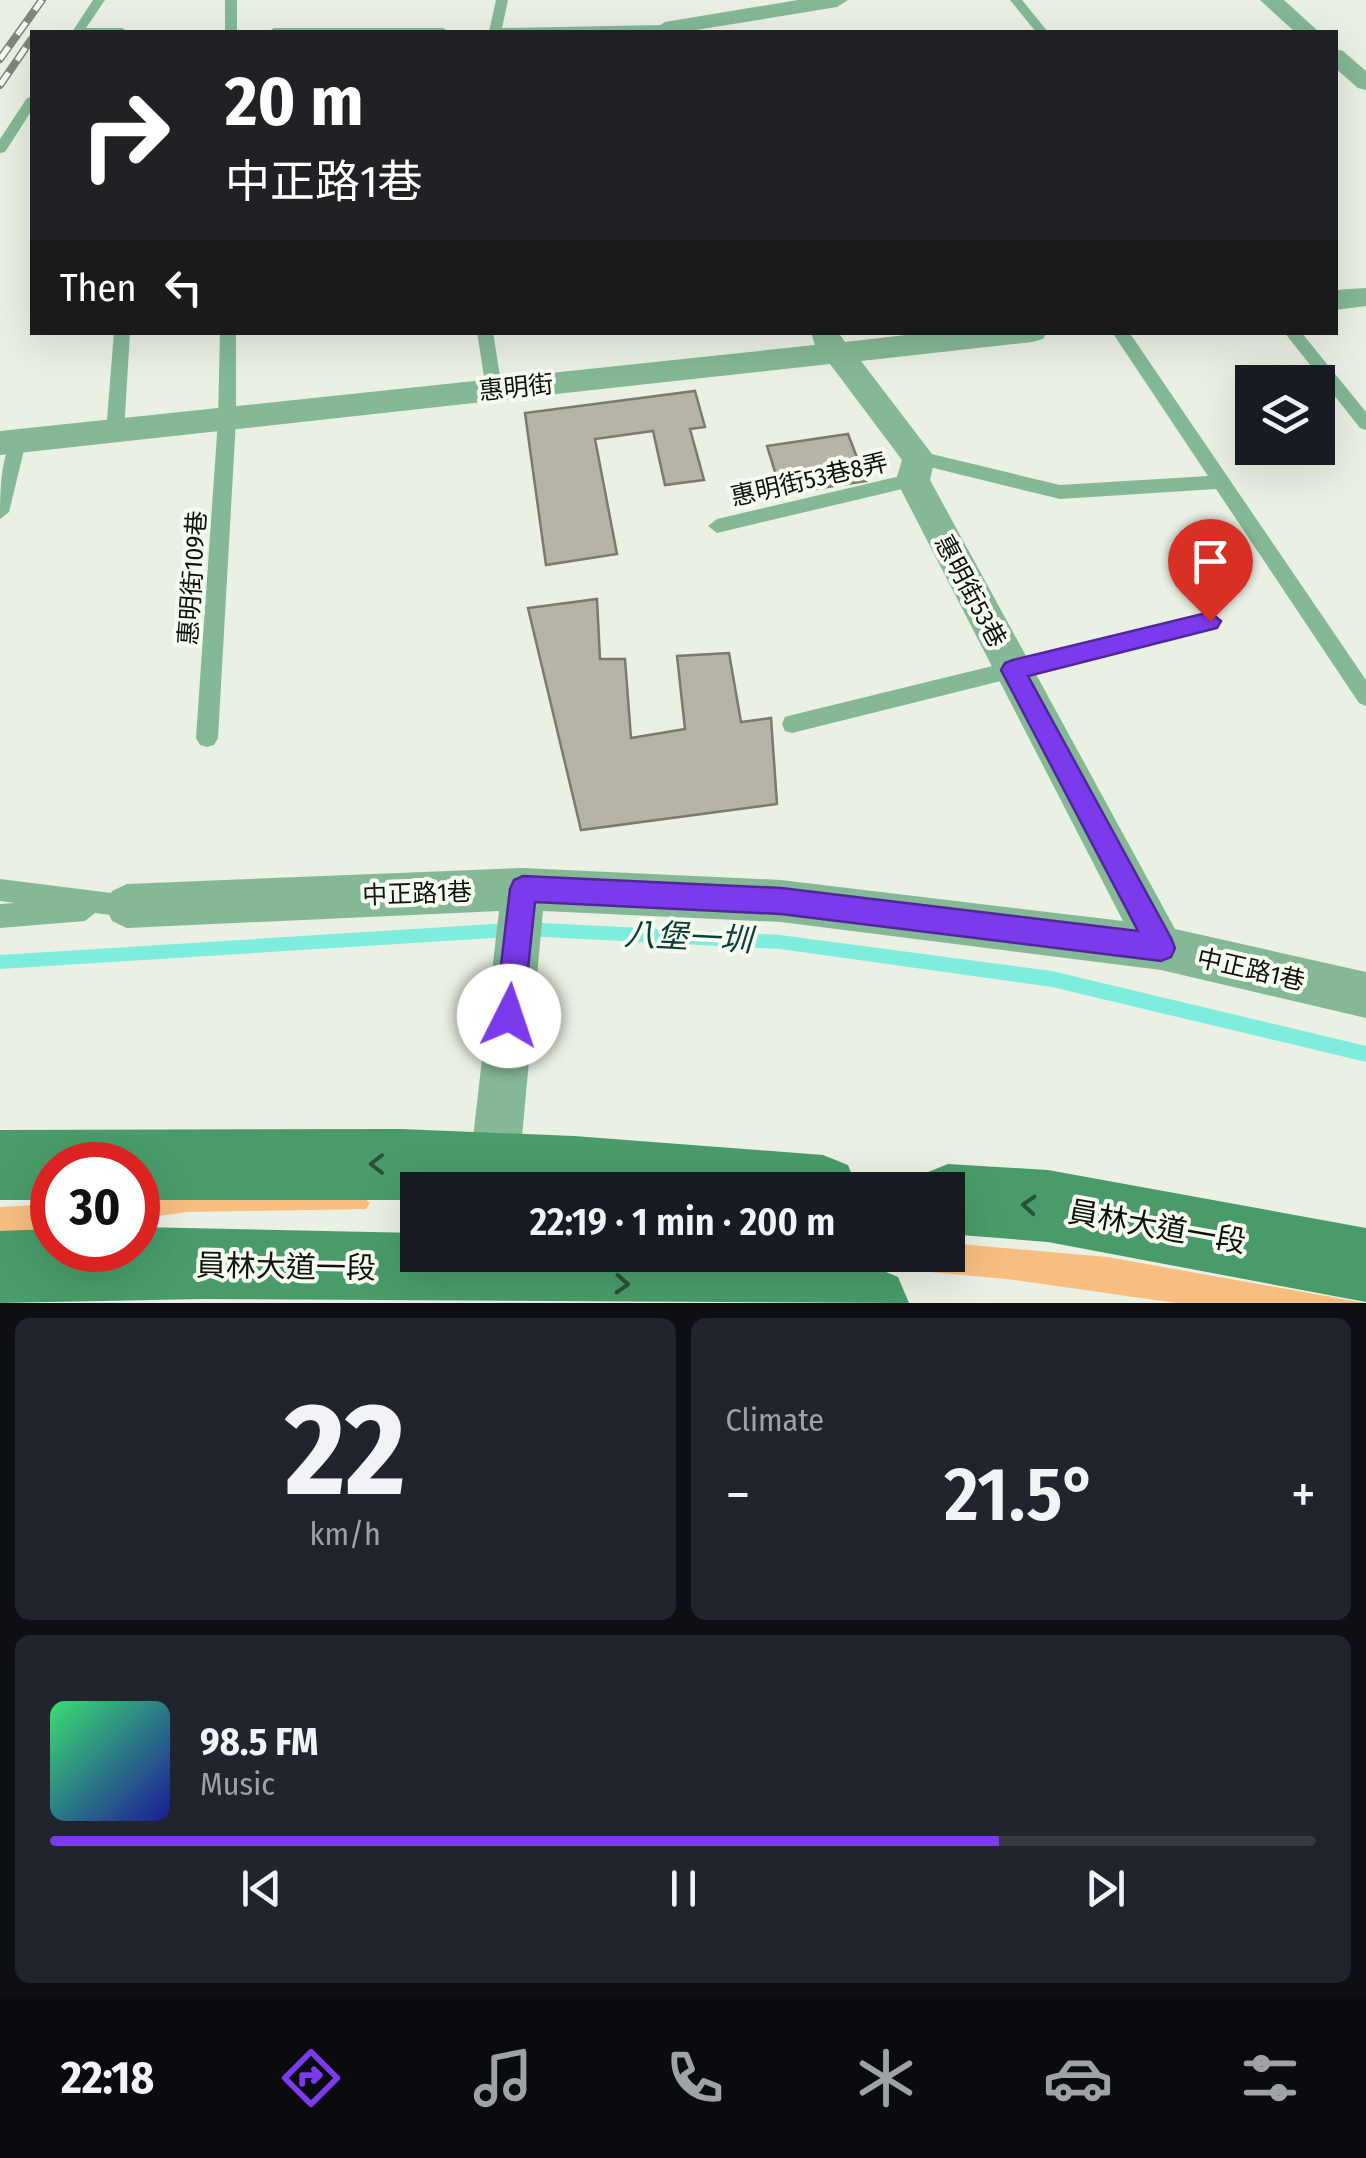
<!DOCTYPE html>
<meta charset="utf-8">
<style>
body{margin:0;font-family:"Fira Sans Condensed","Noto Sans TC",sans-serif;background:#20242c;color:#f1f3f6;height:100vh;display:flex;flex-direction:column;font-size:38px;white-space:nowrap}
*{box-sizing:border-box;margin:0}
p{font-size:32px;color:#9ea1a6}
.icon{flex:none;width:55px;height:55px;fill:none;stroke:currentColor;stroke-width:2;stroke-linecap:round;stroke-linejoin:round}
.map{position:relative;height:1303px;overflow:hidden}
.panel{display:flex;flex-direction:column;gap:15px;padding:15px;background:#0d0f14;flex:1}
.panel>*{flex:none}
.top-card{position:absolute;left:30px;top:30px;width:1308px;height:305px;border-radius:0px;box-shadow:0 10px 40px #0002;background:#202124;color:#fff;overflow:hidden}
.buttons{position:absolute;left:1235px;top:365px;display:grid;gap:20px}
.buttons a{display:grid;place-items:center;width:100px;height:100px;border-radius:0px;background:#171b24;box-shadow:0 10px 40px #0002;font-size:50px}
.speed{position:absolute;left:30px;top:1142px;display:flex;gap:20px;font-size:50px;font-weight:700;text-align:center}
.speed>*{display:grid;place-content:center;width:130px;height:130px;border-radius:50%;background:#171b24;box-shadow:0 10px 40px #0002;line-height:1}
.speed .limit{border:15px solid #d22;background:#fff;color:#111}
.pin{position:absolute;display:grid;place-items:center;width:85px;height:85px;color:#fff;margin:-102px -42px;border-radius:50% 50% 50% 0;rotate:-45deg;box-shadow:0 0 10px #0007}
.pin .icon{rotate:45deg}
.me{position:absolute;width:110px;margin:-55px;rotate:4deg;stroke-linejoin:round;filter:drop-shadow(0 0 8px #0008)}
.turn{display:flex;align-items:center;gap:35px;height:210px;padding:0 30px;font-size:45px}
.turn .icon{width:130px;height:130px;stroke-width:2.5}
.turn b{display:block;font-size:70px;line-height:85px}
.then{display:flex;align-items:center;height:95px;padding:0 30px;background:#0003;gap:20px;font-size:38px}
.big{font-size:75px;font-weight:600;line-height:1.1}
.panel .widget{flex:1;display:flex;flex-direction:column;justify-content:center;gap:15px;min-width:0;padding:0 35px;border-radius:15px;background:#20242c}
.panel .dial{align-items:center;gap:0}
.dial b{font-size:130px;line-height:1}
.song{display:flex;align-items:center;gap:30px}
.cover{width:120px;height:120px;border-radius:15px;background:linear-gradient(135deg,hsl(140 70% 55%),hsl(240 70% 35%))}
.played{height:10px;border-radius:5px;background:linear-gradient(90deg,#7c3aed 75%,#363941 75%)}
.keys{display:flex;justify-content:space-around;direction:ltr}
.heat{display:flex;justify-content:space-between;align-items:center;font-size:55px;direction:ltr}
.panel .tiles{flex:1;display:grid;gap:15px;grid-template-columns:1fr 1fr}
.widget:last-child{grid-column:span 2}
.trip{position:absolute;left:400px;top:1172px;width:565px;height:100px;border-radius:0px;background:#171b24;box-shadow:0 10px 40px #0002;font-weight:600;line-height:100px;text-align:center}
.tabs{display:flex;height:160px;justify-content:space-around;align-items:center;background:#090b0e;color:#9ea1a6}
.tabs .icon{width:70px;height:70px}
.tabs .current{color:#7c3aed}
.tabs b{font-size:45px;color:#f1f3f6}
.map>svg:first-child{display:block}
</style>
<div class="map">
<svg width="1366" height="1303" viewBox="0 0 1366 1303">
<rect width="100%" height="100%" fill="#eaf0e3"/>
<g fill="#f7be80">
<polygon points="361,1196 370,1203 366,1209 187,1212 138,1219 138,1199"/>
<polygon points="52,1204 52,1232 0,1240 0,1207"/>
<polygon points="948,1243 1107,1257 1365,1303 1176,1303 1007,1279 741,1255 948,1255"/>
</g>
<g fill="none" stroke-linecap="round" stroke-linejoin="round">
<polygon fill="#7fedde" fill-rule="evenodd" points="524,922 780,935 1052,971 1366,1046 1366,1062 1052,987 780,949 524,936 0,969 0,955"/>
</g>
<g fill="#b6b4a7" stroke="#7c796e" stroke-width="2.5">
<polygon points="695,391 705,427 690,429 704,480 665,485 653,431 595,439 617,554 546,565 525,413"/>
<polygon points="848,434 866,481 782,494 767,446"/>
<polygon points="597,599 600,659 625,659 631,738 685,729 677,656 729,653 741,722 771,718 777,804 581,830 528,608"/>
</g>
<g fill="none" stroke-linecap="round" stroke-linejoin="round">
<g fill="#84b896" fill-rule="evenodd">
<polygon points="93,0 105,0 86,28 122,28 128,32 72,32"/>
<rect x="225" y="0" width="12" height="32"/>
<polygon points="496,0 508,0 502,28 665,25 671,29 665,32 489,32"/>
<polygon points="1010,0 1022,0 1048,32 1036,32"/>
<polygon points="274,28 443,28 449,32 268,32"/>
<polygon points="32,97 32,110 5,152 0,153 0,139 27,98"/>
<polygon points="114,332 130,332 124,432 115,438 106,432"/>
<polygon points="220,332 236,332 236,420 218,738 214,745 207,747 200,745 196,738 218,420"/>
<polygon points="477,332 493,332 502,389 500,393 494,395 486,389"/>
<polygon points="1112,332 1129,332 1366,680 1366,706 1359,703 1216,489 1060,499 913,463 910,458 913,453 919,451 1060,485 1208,476"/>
<polygon points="1284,332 1301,332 1366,412 1366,430 1360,428"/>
<path d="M17 436 26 442 9 512 0 519C0 496 0 448 17 436Z"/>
<polygon points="913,473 922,480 919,485 717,533 708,526 717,519"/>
<polygon points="1209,613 1216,615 1219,621 1216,627 1209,629 792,733 785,731 782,724 785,717 792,715"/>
<polygon points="0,879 127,895 135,898 139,906 135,914 127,917 95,913 85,921 0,928 0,904 15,903 0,901"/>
</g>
<g fill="#84b896" fill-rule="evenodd">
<polygon points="798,0 848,0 837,7 684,32 656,32 654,29 665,22"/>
<polygon points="1260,0 1284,0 1319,32 1295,32"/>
<polygon points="1335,49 1343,51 1366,71 1366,90 1358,88 1335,68"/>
<polygon points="1366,288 1366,306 1335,310 1335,290"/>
<polygon points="811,332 838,332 845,342 932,332 1047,332 1043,339 1032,342 861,361 935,458 930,480 1175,929 1366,972 1366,1018 1161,970 781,922 543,911 517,1190 467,1190 499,911 127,928 112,921 105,906 112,891 127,884 523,868 781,880 1123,921 896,480 902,460 830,364 0,455 0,431 815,345"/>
</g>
<g fill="#499c6a" fill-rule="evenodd">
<polygon points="401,1129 574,1136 823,1155 848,1165 858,1190 418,1190 418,1200 138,1200 138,1165 52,1165 52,1200 0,1200 0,1130"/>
<polygon points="948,1164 1048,1170 1366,1228 1366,1302 1048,1242 948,1234 948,1190 916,1190 923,1174"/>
<polygon points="138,1227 418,1233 418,1255 790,1255 872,1266 898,1277 909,1303 202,1299 0,1303 0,1231 52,1229 52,1250 138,1250"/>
</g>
<g stroke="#81857c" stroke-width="8">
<g id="rail">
<polyline points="0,59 42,0"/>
<polyline points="0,85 31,40"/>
</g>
</g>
<use href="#rail" stroke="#f8fdf1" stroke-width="5" stroke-dasharray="15" stroke-linecap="butt"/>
</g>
<defs><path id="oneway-chevron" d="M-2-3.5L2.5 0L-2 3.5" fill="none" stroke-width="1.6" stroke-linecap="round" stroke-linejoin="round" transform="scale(2.5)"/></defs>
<g stroke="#2a5037">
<use href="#oneway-chevron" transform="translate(377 1164) rotate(180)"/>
<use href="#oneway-chevron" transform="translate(1029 1205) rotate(-176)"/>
<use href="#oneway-chevron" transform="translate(622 1284) rotate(3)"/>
</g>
<polygon fill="#7c3aed" stroke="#51269a" stroke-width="2.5" points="1210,612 1221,621 1217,628 1028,676 1171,938 1175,948 1171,957 1161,961 781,914 535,902 523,1016 519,1026 509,1030 499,1026 495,1016 510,889 514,880 523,876 781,888 1138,931 1001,670 1005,663 1013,660"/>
<g text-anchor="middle" stroke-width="8" stroke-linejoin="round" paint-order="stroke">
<g font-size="25" fill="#10120e" stroke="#f8fdf1">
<text transform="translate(516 387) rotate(-6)" y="9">惠明街</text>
<text transform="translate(809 479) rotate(-13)" y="9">惠明街53巷8弄</text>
<text transform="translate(192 578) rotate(-86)" y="9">惠明街109巷</text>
<text transform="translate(971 591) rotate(62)" y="9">惠明街53巷</text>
<text transform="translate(417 893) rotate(-2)" y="9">中正路1巷</text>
<text transform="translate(1251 969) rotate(13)" y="9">中正路1巷</text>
</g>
<g font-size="30" fill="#10120e" stroke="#f8fdf1">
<text transform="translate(1157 1227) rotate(10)" y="10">員林大道一段</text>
<text transform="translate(286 1267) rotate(1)" y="10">員林大道一段</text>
</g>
<g font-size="32" font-style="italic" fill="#0b3f39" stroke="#f8fdf1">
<text transform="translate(688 937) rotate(3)" y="11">八堡一圳</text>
</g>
</g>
</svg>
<div class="buttons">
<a><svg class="icon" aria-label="layers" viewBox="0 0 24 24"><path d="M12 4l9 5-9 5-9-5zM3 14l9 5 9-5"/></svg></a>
</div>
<div class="speed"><div class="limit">30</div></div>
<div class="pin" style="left:1210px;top:621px;background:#d93025"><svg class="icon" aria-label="arrive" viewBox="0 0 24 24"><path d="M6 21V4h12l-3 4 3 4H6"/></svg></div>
<svg class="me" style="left:509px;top:1016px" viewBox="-20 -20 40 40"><circle r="19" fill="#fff"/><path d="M0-13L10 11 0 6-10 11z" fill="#7c3aed"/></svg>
<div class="trip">22:19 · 1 min · 200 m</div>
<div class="top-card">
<div class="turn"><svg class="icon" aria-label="right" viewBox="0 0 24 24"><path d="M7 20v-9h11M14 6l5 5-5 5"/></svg><div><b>20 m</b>中正路1巷</div></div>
<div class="then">Then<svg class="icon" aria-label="left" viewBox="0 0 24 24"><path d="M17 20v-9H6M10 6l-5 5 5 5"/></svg></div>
</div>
</div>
<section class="panel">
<div class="tiles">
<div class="widget dial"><b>22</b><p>km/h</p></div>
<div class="widget"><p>Climate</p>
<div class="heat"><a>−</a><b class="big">21.5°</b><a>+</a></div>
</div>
<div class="widget">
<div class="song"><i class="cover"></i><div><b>98.5 FM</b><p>Music</p></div></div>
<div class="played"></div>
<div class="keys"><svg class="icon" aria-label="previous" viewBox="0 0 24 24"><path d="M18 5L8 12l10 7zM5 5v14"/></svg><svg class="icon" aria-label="pause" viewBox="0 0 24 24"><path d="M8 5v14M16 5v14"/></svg><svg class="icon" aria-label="next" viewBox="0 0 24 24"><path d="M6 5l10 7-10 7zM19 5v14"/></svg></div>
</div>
</div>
</section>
<nav class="tabs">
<b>22:18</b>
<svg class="icon current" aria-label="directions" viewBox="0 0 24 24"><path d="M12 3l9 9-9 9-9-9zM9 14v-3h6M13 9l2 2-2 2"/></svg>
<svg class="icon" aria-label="music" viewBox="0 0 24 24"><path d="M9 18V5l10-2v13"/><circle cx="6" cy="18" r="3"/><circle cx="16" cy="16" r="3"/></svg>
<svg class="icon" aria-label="phone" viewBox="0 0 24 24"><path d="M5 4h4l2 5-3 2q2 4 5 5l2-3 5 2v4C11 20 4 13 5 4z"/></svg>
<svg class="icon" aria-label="climate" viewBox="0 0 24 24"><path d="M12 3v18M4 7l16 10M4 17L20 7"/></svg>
<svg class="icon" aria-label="car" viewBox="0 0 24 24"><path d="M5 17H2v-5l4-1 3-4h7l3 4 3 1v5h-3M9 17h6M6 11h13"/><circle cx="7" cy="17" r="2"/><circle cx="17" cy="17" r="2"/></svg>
<svg class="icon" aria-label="filters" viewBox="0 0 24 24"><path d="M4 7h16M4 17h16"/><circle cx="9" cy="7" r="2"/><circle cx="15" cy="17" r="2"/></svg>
</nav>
